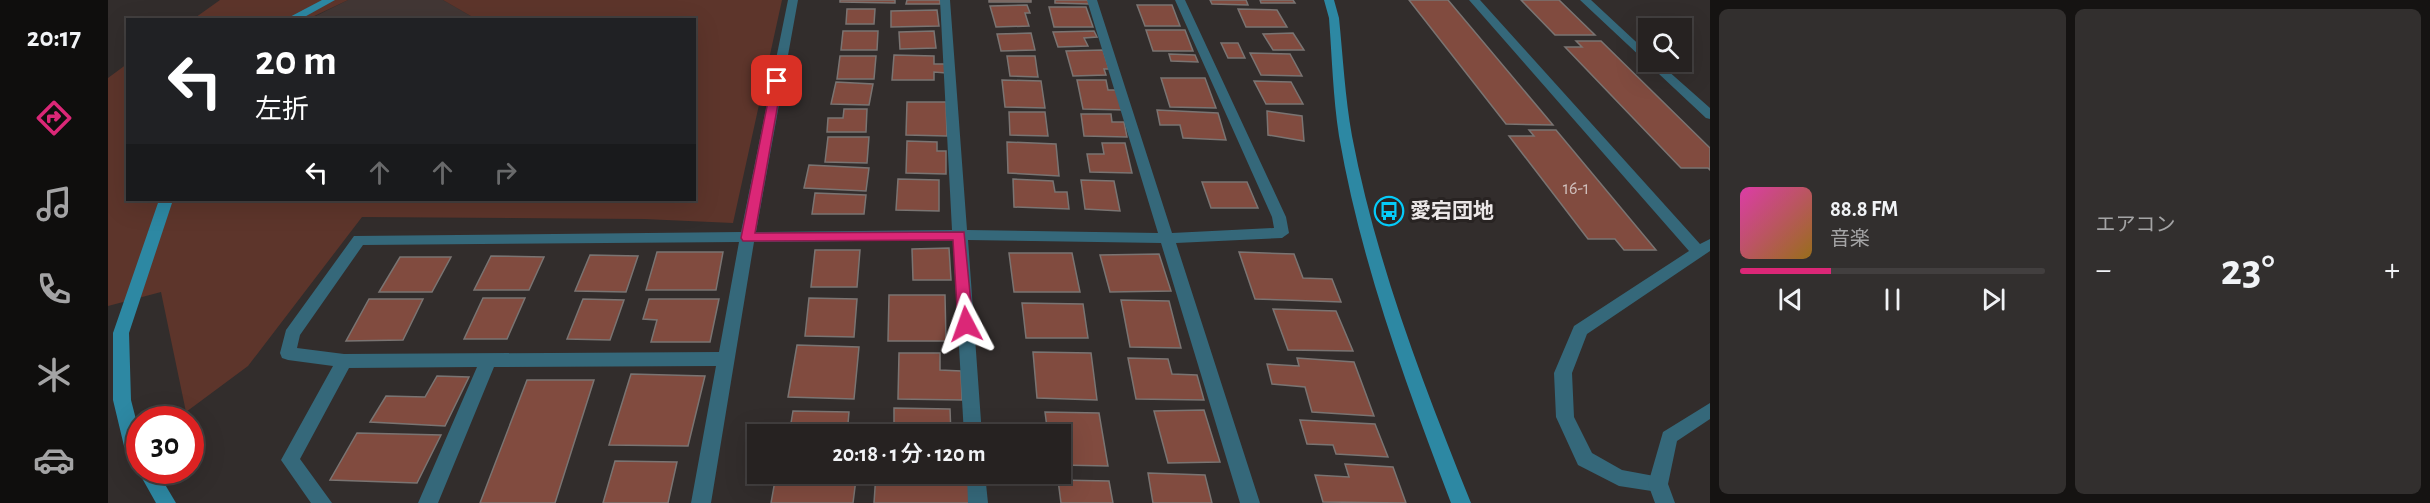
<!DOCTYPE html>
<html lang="ja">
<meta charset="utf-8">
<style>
body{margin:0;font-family:"Alegreya Sans","Noto Sans JP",sans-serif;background:#322f2e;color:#f1f3f6;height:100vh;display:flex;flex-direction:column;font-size:22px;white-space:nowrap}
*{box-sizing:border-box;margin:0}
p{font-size:20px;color:#a4a4a5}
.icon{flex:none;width:33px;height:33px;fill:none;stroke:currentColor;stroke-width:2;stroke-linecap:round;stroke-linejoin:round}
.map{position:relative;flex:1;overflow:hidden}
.drawer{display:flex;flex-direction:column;gap:9px;padding:9px;background:#151312;width:720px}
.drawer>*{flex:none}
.top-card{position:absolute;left:18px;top:18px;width:570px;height:183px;border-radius:0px;box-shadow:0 6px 24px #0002,0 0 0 2px #423f3f;background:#202124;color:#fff;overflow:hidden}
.tools{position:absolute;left:1530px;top:18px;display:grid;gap:12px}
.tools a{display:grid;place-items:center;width:54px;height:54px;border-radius:0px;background:#262221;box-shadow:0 6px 24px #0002,0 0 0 2px #423f3f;font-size:30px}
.speed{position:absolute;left:18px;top:406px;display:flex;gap:12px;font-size:30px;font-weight:700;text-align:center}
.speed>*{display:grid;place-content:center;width:78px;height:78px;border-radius:50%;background:#262221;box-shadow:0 6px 24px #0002,0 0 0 2px #423f3f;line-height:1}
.speed .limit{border:9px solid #d22;background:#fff;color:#111}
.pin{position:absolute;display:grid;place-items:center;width:51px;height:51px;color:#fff;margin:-26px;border-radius:12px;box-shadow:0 3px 9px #0006}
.me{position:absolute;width:66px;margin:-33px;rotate:356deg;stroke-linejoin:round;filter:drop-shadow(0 0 4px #0008)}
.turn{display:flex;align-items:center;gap:21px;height:126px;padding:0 30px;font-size:27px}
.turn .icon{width:78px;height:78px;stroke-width:2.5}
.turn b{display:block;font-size:42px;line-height:51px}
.lanes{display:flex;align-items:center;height:57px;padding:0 30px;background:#0003;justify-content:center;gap:30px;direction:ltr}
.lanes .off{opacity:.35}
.big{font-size:45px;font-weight:600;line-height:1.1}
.drawer .widget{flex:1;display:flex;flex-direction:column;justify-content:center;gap:9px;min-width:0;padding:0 21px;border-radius:9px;background:#322f2e}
.song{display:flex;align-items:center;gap:18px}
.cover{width:72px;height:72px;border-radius:9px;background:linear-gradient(135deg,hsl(320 70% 55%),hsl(40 70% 35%))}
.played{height:6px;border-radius:3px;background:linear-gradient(90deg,#db2777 30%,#423f3f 30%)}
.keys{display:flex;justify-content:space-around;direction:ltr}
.heat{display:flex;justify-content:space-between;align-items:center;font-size:33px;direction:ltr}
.drawer .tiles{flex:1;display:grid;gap:9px;grid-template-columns:repeat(2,1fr)}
.trip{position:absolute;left:639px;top:424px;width:324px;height:60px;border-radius:0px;background:#262221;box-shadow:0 6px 24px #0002,0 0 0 2px #423f3f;font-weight:600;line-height:60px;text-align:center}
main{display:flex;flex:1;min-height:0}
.menu{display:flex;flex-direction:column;width:108px;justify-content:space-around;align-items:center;background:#0f0e0d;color:#a4a4a5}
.menu .icon{width:42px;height:42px}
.menu .on{color:#db2777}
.menu b{font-size:27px;color:#f1f3f6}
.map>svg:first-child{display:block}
</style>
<main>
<nav class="menu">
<b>20:17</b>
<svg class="icon on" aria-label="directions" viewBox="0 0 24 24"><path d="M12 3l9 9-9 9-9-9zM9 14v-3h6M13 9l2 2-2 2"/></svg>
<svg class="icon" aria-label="music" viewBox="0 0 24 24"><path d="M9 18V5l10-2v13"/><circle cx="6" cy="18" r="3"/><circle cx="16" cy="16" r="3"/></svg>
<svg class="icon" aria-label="phone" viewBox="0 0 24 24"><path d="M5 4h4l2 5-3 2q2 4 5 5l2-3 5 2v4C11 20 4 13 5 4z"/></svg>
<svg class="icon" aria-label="climate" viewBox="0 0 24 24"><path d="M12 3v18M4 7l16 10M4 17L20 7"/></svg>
<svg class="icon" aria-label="car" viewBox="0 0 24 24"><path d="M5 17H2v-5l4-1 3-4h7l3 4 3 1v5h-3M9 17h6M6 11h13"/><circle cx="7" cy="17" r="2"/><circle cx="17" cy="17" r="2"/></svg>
</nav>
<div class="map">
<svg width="1602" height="503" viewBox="0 0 1602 503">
<rect width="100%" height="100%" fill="#322d2c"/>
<polygon fill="#423735" points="240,0 335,0 368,19 200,20"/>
<g fill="#5d352b">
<polygon points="112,0 240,0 200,19 84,20"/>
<polygon points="335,0 674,0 625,223 536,219 254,217 140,366 78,412 53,292 0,306 0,78 19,64 20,200 586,200 586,20 368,19"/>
</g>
<g fill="#814b3f" stroke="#7a7472" stroke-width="1.5">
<polygon points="732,0 787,0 787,3 732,2"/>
<polygon points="799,0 832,0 832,4 798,4"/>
<rect x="881" y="0" width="42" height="2"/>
<polygon points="947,0 980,0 981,4 947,3"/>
<polygon points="1102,0 1138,0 1140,5 1104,4"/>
<polygon points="1152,0 1185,0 1187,3 1153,3"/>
<polygon points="1301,0 1340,0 1445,125 1398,124"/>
<polygon points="1413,0 1451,0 1487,35 1447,35"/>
<polygon points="919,5 922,13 917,13 921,26 888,27 882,6"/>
<polygon points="1029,5 1064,5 1072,26 1037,26"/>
<polygon points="941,7 978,7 985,27 946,27"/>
<polygon points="739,9 767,9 766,24 738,24"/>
<polygon points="1130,9 1169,10 1179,27 1138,27"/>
<polygon points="829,10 831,26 783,27 783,11"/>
<polygon points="1038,30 1077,30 1085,51 1045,51"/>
<polygon points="735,31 770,31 769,50 733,50"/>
<polygon points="826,31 828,48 792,49 791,32"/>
<polygon points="986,31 989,37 976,38 980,46 950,47 945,32"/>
<polygon points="923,33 927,50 893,51 889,34"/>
<polygon points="1185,33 1196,50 1165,50 1155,34"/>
<polygon points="1468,41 1493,41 1602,148 1602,170 1600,168 1573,168 1457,47 1474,47"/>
<polygon points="1113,43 1130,43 1137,58 1120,58"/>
<polygon points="995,50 1001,69 996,69 998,75 965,76 958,51"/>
<polygon points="1142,53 1182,54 1194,76 1153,75"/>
<polygon points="1061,54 1087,55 1090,62 1063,61"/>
<polygon points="786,55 826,56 826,64 838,64 838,73 826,72 826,80 784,80"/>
<polygon points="732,56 768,56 766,79 729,79"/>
<polygon points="899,56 927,56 930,77 902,76"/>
<polygon points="1053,78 1097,78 1108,108 1062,107"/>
<polygon points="894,80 933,81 937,108 897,107"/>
<polygon points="969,80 998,80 1000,90 1012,90 1017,110 975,109"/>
<polygon points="1146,81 1183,82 1195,104 1158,104"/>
<polygon points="728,82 765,84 761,105 723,104"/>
<polygon points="799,102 838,102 839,136 798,135"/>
<polygon points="736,109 759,109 758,132 719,132 720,118 735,118"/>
<polygon points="1049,110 1110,113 1118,140 1075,138 1072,125 1052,125"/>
<polygon points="1159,111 1194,116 1196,141 1160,135"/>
<polygon points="901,112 937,112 940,136 902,135"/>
<polygon points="973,114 1003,114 1004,122 1016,122 1019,137 976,136"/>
<polygon points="1421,130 1448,130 1548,250 1516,250 1507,239 1480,239 1401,136 1426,136"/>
<polygon points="720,137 761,137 759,163 717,162"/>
<polygon points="799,141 829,142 829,151 838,151 838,174 798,173"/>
<polygon points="899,142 948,144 951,176 900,173"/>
<polygon points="994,143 1017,143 1024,173 982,172 979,154 996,154"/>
<polygon points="701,165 761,168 758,191 696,188"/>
<polygon points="790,179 831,180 831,211 788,210"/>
<polygon points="905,179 945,181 947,192 959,192 961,209 906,207"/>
<polygon points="973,180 1006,181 1012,211 977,209"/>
<polygon points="1094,182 1139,182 1150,208 1103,208"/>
<polygon points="707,193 758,195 756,214 704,214"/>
<polygon points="841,248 843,280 805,280 804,249"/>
<polygon points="707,250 752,250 749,287 703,287"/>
<polygon points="549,252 615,252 608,290 538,290"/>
<polygon points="1131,252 1186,254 1195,278 1224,279 1233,302 1147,299"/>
<polygon points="901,253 964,253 972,292 906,292"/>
<polygon points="1051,254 1063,291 1002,292 992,255"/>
<polygon points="482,255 530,256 518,292 467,291"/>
<polygon points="383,256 436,257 421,290 366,290"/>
<polygon points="292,257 343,257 324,292 271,292"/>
<polygon points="781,295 837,295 838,341 780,341"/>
<polygon points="375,298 417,298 399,339 356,339"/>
<polygon points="701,298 749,299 746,337 697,336"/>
<polygon points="261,299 315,299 295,340 238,341"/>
<polygon points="475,299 516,300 502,340 459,339"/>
<polygon points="541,299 611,299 602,342 543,342 549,320 535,319"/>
<polygon points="1013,300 1061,301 1073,348 1022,347"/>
<polygon points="914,303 975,304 980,338 918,338"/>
<polygon points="1165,309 1228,311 1245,351 1180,350"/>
<polygon points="689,345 751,347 746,399 680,397"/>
<polygon points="925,352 983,353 989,400 929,398"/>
<polygon points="791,353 832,353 832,370 853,371 854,400 790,399"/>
<polygon points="1020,358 1060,359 1064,374 1089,375 1096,400 1028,399"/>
<polygon points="1189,358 1246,362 1266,416 1204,412 1197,387 1164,384 1159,364 1191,366"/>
<polygon points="523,374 597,376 580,446 501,445"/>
<polygon points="329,376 361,377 337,426 262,422 278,396 317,397"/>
<polygon points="419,380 486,380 447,503 372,503"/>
<polygon points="786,408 842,409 843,435 786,435"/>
<polygon points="1096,410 1112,462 1060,463 1046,411"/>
<polygon points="685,411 741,412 739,435 681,435"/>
<polygon points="937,412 991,413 1000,466 952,465 952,435 940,435"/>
<polygon points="1192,420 1267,424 1280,457 1228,454 1225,445 1199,444"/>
<polygon points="249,433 333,435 309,483 222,480"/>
<polygon points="507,461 569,462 560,503 495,503"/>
<polygon points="1237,464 1285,467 1298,503 1215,502 1207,475 1241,477"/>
<polygon points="1040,473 1097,475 1104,503 1045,503"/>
<polygon points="768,474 863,475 863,503 766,503"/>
<polygon points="668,475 748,479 745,503 663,503"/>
<polygon points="950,480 1001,481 1005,503 953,503"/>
</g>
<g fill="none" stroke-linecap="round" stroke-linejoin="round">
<g fill="#35687a" fill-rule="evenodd">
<polygon points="1361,0 1372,0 1592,244 1602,239 1602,251 1479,334 1464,373 1466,417 1484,453 1514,470 1557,478 1560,484 1557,490 1550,492 1511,486 1470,465 1448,417 1446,373 1466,326 1581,251"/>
<polygon points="1472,0 1483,0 1540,53 1540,62 1550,62 1602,108 1602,119 1598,118"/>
</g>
<g fill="#35687a" fill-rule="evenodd">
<path d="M680 0H690L648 232 844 230 832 0H842L859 230 1050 233 979 0H989L1064 233 1166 228 1164 217 1067 0H1077L1178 217 1181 233 1174 238 1068 243 1152 503H1132L1053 243 860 240 874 435H856L845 240 646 242 603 503H583L608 366 386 367 330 503H310L369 367 241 368 192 459 224 503H203L173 460 225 366 180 360 174 358 172 353 178 330 246 236 633 232ZM631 242 611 352 236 354 189 348 192 335 255 245Z"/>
<polygon points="1602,403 1602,419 1569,441 1560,484 1567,503 1547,503 1540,484 1555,432"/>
<polygon points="859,474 877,474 880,503 860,503"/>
</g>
<g fill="#2d88a3" fill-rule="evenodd">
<polygon points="214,0 227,0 191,20 176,20"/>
<path d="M1216 0H1226L1231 18C1235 57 1237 97 1244 136 1268 262 1315 384 1363 503H1343C1298 384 1253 263 1231 136 1225 97 1224 57 1221 18Z"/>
<polygon points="51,200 65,200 21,333 23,400 32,435 32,465 25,463 16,446 5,400 5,333"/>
<polygon points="32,467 32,471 49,471 68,503 48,503 30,471"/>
</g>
</g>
<polygon fill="#db2777" stroke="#8e194d" stroke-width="1.5" points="669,77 674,81 647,233 856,232 865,324 863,328 852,328 850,324 845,240 635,241 633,238 664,81"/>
<defs>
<g id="bus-ring" transform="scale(1.5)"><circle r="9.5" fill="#282322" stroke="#05cbf9" stroke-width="1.5"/><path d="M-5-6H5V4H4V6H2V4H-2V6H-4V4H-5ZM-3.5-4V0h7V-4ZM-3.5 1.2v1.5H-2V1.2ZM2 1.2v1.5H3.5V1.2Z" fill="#05cbf9"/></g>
</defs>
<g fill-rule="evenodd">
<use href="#bus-ring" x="1281" y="211"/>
</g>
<g text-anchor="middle" stroke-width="6" stroke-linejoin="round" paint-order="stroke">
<g font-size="18" fill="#d0c0bd">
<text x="1468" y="194">16-1</text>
</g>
<g font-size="21" font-weight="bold" fill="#ebe7e7" stroke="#282322" text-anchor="start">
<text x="1302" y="218">愛宕団地</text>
</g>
</g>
</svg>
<div class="tools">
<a><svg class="icon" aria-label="search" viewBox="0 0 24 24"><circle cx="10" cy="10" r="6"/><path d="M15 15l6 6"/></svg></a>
</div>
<div class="speed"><div class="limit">30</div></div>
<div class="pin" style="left:669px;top:81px;background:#d93025"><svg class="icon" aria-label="arrive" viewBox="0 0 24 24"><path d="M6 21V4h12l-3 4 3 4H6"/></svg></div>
<svg class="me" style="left:858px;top:324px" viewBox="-20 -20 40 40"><path d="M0-17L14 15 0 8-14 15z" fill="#db2777" stroke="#fff" stroke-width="4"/></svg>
<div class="trip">20:18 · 1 分 · 120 m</div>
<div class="top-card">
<div class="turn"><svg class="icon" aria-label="left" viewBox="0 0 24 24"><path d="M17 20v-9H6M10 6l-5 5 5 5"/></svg><div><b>20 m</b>左折</div></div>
<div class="lanes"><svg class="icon" aria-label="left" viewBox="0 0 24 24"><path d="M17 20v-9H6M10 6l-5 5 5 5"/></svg><svg class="icon off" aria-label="ahead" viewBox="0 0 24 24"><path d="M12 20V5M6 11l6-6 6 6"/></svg><svg class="icon off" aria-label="ahead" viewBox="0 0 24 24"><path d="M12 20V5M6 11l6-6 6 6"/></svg><svg class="icon off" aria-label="right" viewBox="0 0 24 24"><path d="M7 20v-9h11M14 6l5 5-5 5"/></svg></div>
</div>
</div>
<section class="drawer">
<div class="tiles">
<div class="widget">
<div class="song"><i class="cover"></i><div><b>88.8 FM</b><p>音楽</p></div></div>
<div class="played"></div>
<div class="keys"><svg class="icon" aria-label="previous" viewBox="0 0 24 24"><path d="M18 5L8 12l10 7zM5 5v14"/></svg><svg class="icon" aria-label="pause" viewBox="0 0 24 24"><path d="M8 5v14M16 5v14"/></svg><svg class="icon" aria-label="next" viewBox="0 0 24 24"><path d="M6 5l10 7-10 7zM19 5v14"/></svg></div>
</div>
<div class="widget"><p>エアコン</p>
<div class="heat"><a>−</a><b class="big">23°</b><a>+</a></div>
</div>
</div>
</section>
</main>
